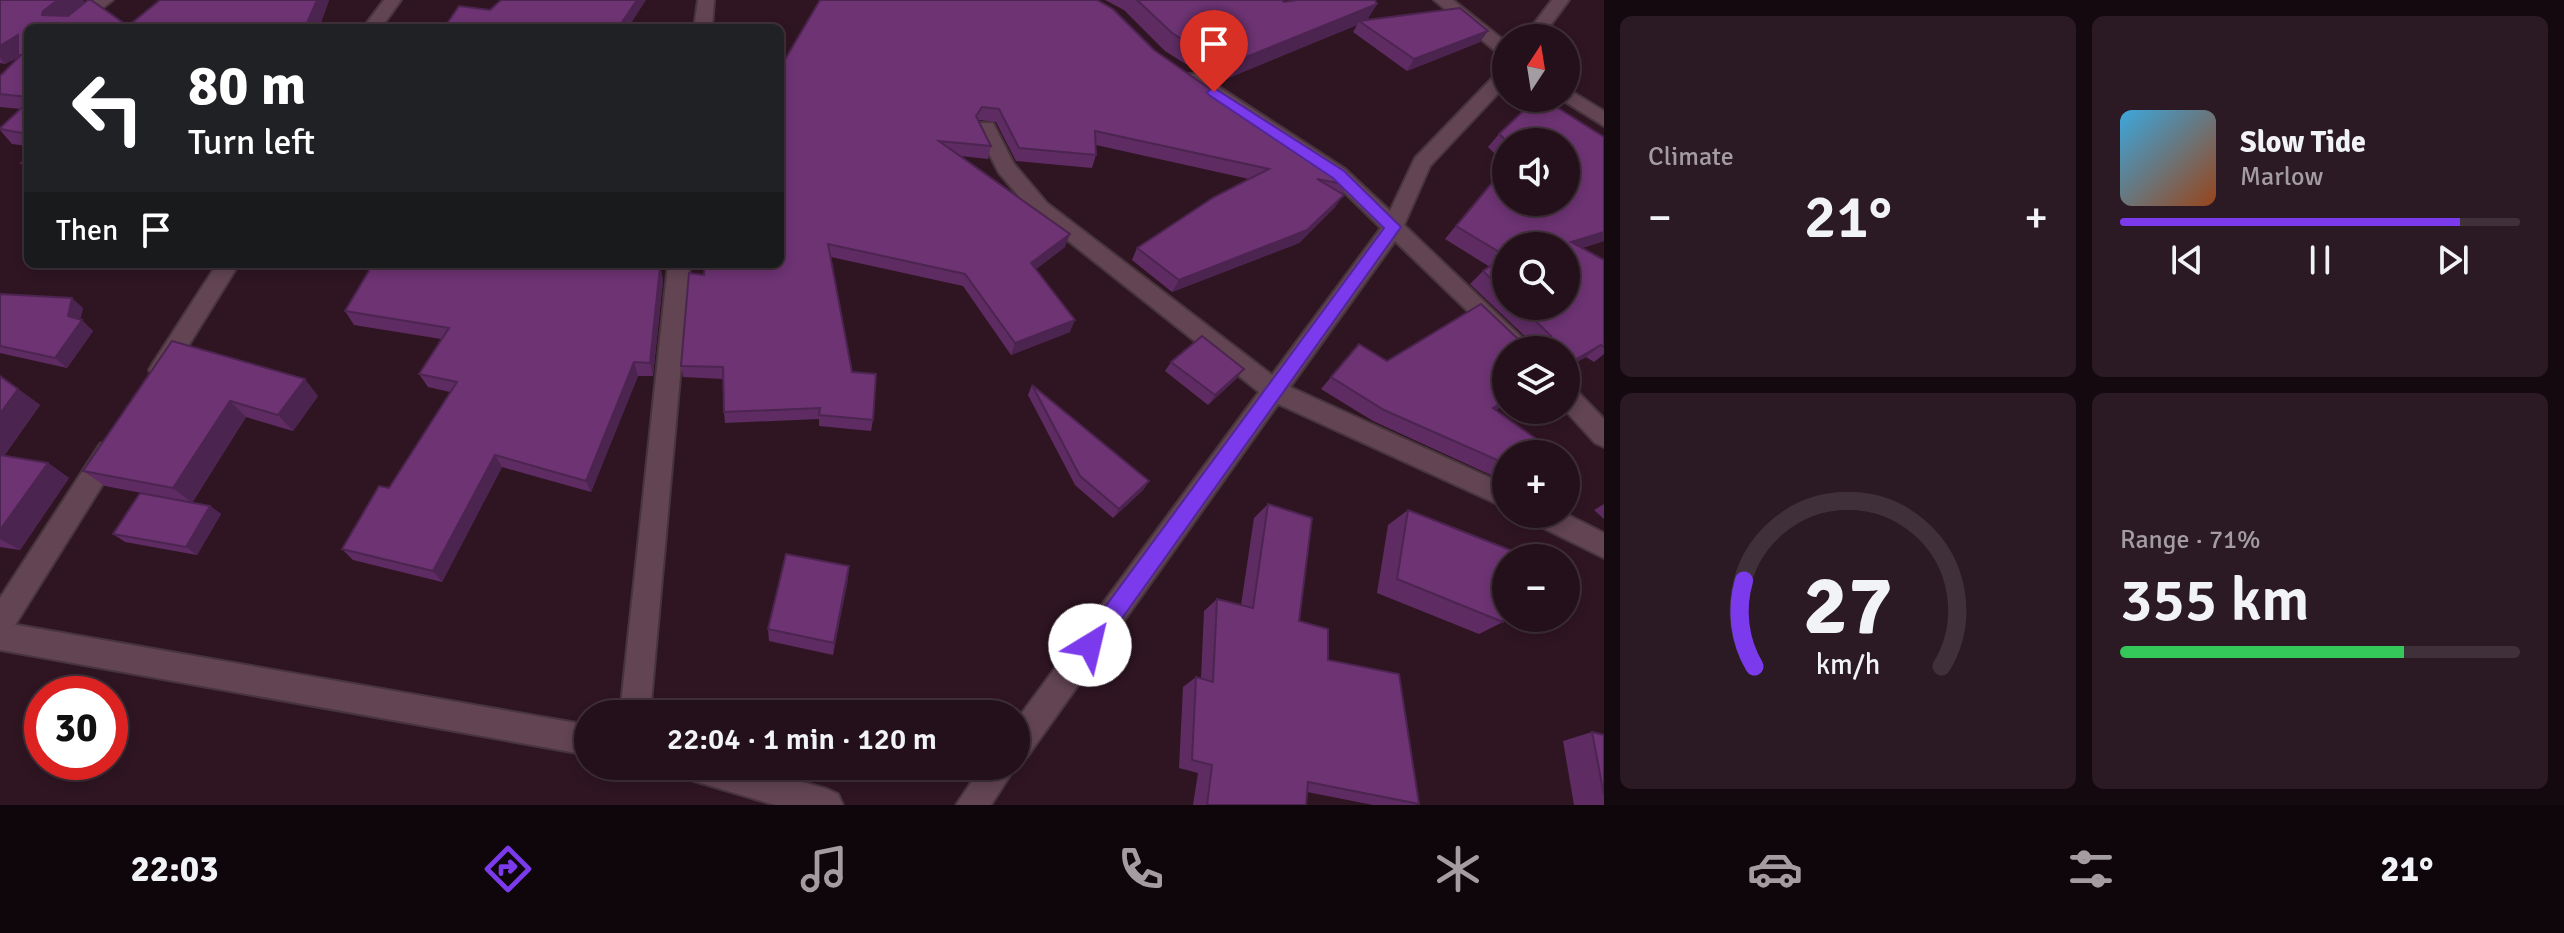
<!DOCTYPE html>
<meta charset="utf-8">
<style>
body{margin:0;font-family:Signika,sans-serif;background:#2b1923;color:#f1f3f6;height:100vh;display:flex;flex-direction:column;font-size:30px;white-space:nowrap}
*{box-sizing:border-box;margin:0}
p{font-size:26px;color:#a39da2}
.icon{flex:none;width:44px;height:44px;fill:none;stroke:currentColor;stroke-width:2;stroke-linecap:round;stroke-linejoin:round}
.map{position:relative;flex:1;overflow:hidden}
.sheet{display:flex;flex-direction:column;gap:16px;padding:16px;background:#13090e;width:960px}
.sheet>*{flex:none}
.hud{position:absolute;left:24px;top:24px;width:760px;height:244px;border-radius:12px;box-shadow:0 4px 12px #0003,0 0 0 2px #403039;background:#202124;color:#fff;overflow:hidden}
.needle{width:52px;rotate:12deg}
.buttons{position:absolute;left:1492px;top:24px;display:grid;gap:16px}
.buttons a{display:grid;place-items:center;width:88px;height:88px;border-radius:50%;background:#23101a;box-shadow:0 4px 12px #0003,0 0 0 2px #403039;font-size:40px}
.speed{position:absolute;left:24px;top:676px;display:flex;gap:16px;font-size:40px;font-weight:700;text-align:center}
.speed>*{display:grid;place-content:center;width:104px;height:104px;border-radius:50%;background:#23101a;box-shadow:0 4px 12px #0003,0 0 0 2px #403039;line-height:1}
.speed .limit{border:12px solid #d22;background:#fff;color:#111}
.pin{position:absolute;display:grid;place-items:center;width:68px;height:68px;color:#fff;margin:-82px -34px;border-radius:50% 50% 50% 0;rotate:-45deg;box-shadow:0 0 8px #0007}
.pin .icon{rotate:45deg}
.me{position:absolute;width:88px;margin:-44px;rotate:36deg;stroke-linejoin:round;filter:drop-shadow(0 0 6px #0008)}
.turn{display:flex;align-items:center;gap:28px;height:168px;padding:0 32px;font-size:36px}
.turn .icon{width:104px;height:104px;stroke-width:2.5}
.turn b{display:block;font-size:56px;line-height:68px}
.then{display:flex;align-items:center;height:76px;padding:0 32px;background:#0003;gap:16px;font-size:30px}
.big{font-size:60px;font-weight:600;line-height:1.1}
.sheet .widget{flex:1;display:flex;flex-direction:column;justify-content:center;gap:12px;min-width:0;padding:0 28px;border-radius:12px;background:#2b1923}
.sheet .dial{align-items:center;gap:0}
.dial svg{height:208px;overflow:visible;fill:none;stroke:#403039;stroke-width:7;stroke-linecap:round;text-anchor:middle}
.dial text{fill:#f1f3f6;stroke:none}
.song{display:flex;align-items:center;gap:24px}
.cover{width:96px;height:96px;border-radius:12px;background:linear-gradient(135deg,hsl(200 70% 55%),hsl(20 70% 35%))}
.played{height:8px;border-radius:4px;background:linear-gradient(90deg,#7c3aed 85%,#403039 85%)}
.keys{display:flex;justify-content:space-around;direction:ltr}
.heat{display:flex;justify-content:space-between;align-items:center;font-size:44px;direction:ltr}
.charge{height:12px;border-radius:6px;background:linear-gradient(90deg,#34c759 71%,#403039 0)}
.sheet .tiles{flex:1;display:grid;gap:16px;grid-template-columns:repeat(2,1fr)}
.trip{position:absolute;left:574px;top:700px;width:456px;height:80px;border-radius:40px;background:#23101a;box-shadow:0 4px 12px #0003,0 0 0 2px #403039;font-weight:600;line-height:80px;text-align:center}
.dock{display:flex;height:128px;justify-content:space-around;align-items:center;background:#0e060a;color:#a39da2}
.dock .icon{width:56px;height:56px}
.dock .active{color:#7c3aed}
.dock b{font-size:36px;color:#f1f3f6}
main{display:flex;flex:1;min-height:0}
.map>svg:first-child{display:block}
</style>
<main>
<div class="map">
<svg width="1604" height="805" viewBox="0 0 1604 805">
<rect width="100%" height="100%" fill="#2f1522"/>
<g fill="none" stroke-linecap="round" stroke-linejoin="round">
<g stroke="#47343c" stroke-width="4">
<g id="minor">
<polygon points="94,0 113,0 77,28 56,28"/>
<polygon points="384,0 401,0 381,28 363,28"/>
<polygon points="698,0 714,0 712,28 694,28"/>
<polygon points="1434,0 1453,0 1506,42 1506,57 1500,55"/>
<polygon points="1552,0 1569,0 1541,38 1523,38"/>
<polygon points="1506,68 1506,85 1430,166 1404,225 1535,350 1508,350 1395,241 1290,387 1506,485 1506,508 1278,404 1027,757 1016,761 1016,721 1259,392 1033,213 999,173 976,128 979,123 993,123 1014,164 1047,203 1272,375 1381,228 1331,179 1187,82 1184,78 1187,74 1199,74 1345,169 1390,211 1415,158 1500,70"/>
<polygon points="1566,88 1604,111 1604,126 1559,98 1566,98"/>
<polygon points="217,264 239,264 169,377 161,380 153,377 149,370 153,363"/>
<polygon points="668,264 690,264 650,714 620,714"/>
<polygon points="1566,385 1574,388 1604,419 1604,447 1595,443 1565,410"/>
<polygon points="109,441 118,444 121,452 118,460 10,633 0,637 0,598 100,444"/>
<polygon points="1527,514 1566,514 1604,533 1604,558 1531,522"/>
<polygon points="982,766 1016,766 991,805 956,805"/>
</g>
</g>
<g stroke="#47343c" stroke-width="4">
<g id="tertiary">
<polygon points="0,622 588,725 588,755 0,650"/>
<polygon points="679,766 746,766 827,789 838,794 843,805 775,805 694,781 683,777"/>
</g>
</g>
<use href="#minor" fill="#624452" fill-rule="evenodd"/>
<use href="#tertiary" fill="#624452" fill-rule="evenodd"/>
</g>
<g fill="#5e2c63" fill-rule="evenodd">
<polygon points="0,0 83,0 85,3 128,26 160,0 329,0 319,28 28,28 28,146 12,144 0,130 0,128 21,109 0,107 0,76 19,57 5,64 0,63"/>
<polygon points="1105,0 1282,0 1284,2 1377,4 1367,20 1480,42 1407,71 1353,32 1357,25 1216,83 1165,51 1124,10"/>
<polygon points="1154,50 1348,185 1335,207 1299,243 1172,292 1132,260 1137,248 1249,179 1096,145 1096,155 1092,168 1016,161 996,122 979,120 991,146 988,159 960,156 1065,247 1036,269 1070,332 1011,355 963,286 831,257 852,372 873,420 871,431 819,426 819,419 725,423 724,412 723,379 683,377 681,366 704,275 780,264 780,68"/>
<path d="M1537 98H1542L1604 137V241L1582 248 1604 260V354L1594 362 1586 357 1566 368V350H1506V404L1496 410 1546 446 1538 454H1506V482L1373 421 1321 389 1359 344 1387 361 1481 304 1519 340H1529L1470 284 1483 271 1490 267 1445 239 1506 165V202H1566V142H1506V165L1488 147 1499 134ZM1506 246H1566V306H1506Z"/>
<polygon points="660,266 663,280 653,376 638,376 591,492 502,467 442,582 353,560 342,549 389,488 450,392 428,387 419,374 441,339 354,325 345,311"/>
<polygon points="0,294 83,308 80,320 93,331 67,368 0,353"/>
<polygon points="172,341 318,396 293,431 246,417 192,503 210,506 221,514 197,555 125,542 113,534 184,501 105,486 83,471"/>
<polygon points="1171,362 1237,378 1208,405 1165,371"/>
<polygon points="0,376 40,405 4,456 48,463 69,478 20,550 0,547"/>
<polygon points="1032,385 1149,481 1143,490 1113,518 1075,485 1028,395"/>
<polygon points="1268,504 1299,621 1328,660 1419,804 1414,805 1373,805 1307,792 1306,805 1193,805 1198,773 1179,768 1183,687 1196,677 1201,678 1204,611 1217,599 1241,605 1254,518"/>
<polygon points="1604,504 1604,519 1594,510"/>
<polygon points="1408,510 1503,622 1479,634 1377,593 1388,525"/>
<polygon points="849,566 833,655 769,641 768,629"/>
<polygon points="1592,732 1604,735 1604,805 1574,805 1563,741"/>
</g>
<g fill="#4c2450">
<polygon points="58,0 83,0 85,3 54,26 42,15 43,11"/>
<polygon points="317,0 329,0 319,28 310,28 307,23"/>
<polygon points="637,0 646,0 628,28 618,28"/>
<polygon points="1377,4 1366,21 1359,21 1357,25 1216,83 1224,66"/>
<polygon points="1488,31 1480,42 1407,71 1414,59"/>
<polygon points="18,35 18,55 19,56 5,64 0,58 0,46"/>
<polygon points="1344,195 1335,207 1299,243 1172,292 1179,280"/>
<polygon points="1604,232 1604,241 1566,252 1571,242"/>
<polygon points="1070,234 1065,247 1027,276 1031,263"/>
<polygon points="660,266 663,280 653,376 650,363"/>
<polygon points="72,298 83,308 79,325 82,320 93,331 67,368 55,358"/>
<polygon points="1075,320 1070,332 1011,355 1015,343"/>
<polygon points="1601,345 1586,357 1566,368 1566,365"/>
<polygon points="634,362 638,376 591,492 586,481"/>
<polygon points="1244,369 1237,378 1208,405 1215,395"/>
<polygon points="305,379 318,396 293,431 278,415"/>
<polygon points="18,389 40,405 0,461 0,414"/>
<polygon points="1506,400 1506,404 1479,420 1493,408"/>
<polygon points="230,401 246,417 192,503 173,488"/>
<polygon points="495,455 502,467 442,582 433,571"/>
<polygon points="48,463 69,478 20,550 0,539 0,530"/>
<polygon points="1149,481 1143,490 1113,518 1119,509"/>
<polygon points="210,506 221,514 197,555 186,547"/>
<polygon points="849,566 848,580 833,655 834,643"/>
</g>
<g fill="#6d3373" stroke="#4c2450" stroke-width="2">
<polygon points="0,0 58,0 43,11 42,15 68,16 88,0 91,0 128,26 160,0 317,0 307,23 269,23 265,28 28,28 28,97 0,94 0,76 21,55 18,55 18,35 0,46"/>
<polygon points="501,0 637,0 618,28 576,28 568,26 567,28 444,28 459,6 490,10"/>
<polygon points="820,0 1097,0 1113,9 1154,50 1348,185 1317,179 1344,195 1307,230 1179,280 1137,248 1214,197 1269,169 1095,131 1096,155 1019,148 999,109 982,107 976,116 991,146 939,141 1070,234 1031,263 1075,320 1015,343 965,274 828,244 852,372 876,374 873,420 819,415 820,408 724,412 723,367 681,366 689,273 704,275 705,264 780,264 780,68"/>
<polygon points="1137,0 1282,0 1284,2 1297,0 1375,0 1377,4 1224,66 1172,33"/>
<polygon points="1460,8 1488,31 1414,59 1359,21"/>
<polygon points="1537,98 1542,98 1604,137 1604,232 1571,242 1604,260 1604,347 1601,345 1566,365 1566,350 1506,350 1506,400 1493,408 1546,446 1538,454 1506,454 1506,464 1384,410 1331,377 1359,344 1387,361 1481,304 1519,340 1551,340 1551,336 1520,306 1566,306 1566,246 1506,246 1506,256 1456,226 1506,166 1506,202 1566,202 1566,142 1508,142 1499,134"/>
<polygon points="28,102 28,134 0,129 0,128"/>
<polygon points="28,156 28,165 21,163"/>
<polygon points="1506,256 1506,293 1483,271"/>
<polygon points="373,264 648,264 660,266 650,363 634,362 586,481 495,455 433,571 342,549 379,486 389,488 457,382 419,374 449,328 345,311"/>
<polygon points="0,294 72,298 68,316 82,320 55,358 0,346"/>
<polygon points="1202,336 1244,369 1215,395 1171,362"/>
<polygon points="172,341 305,379 278,415 230,401 173,488 83,471"/>
<polygon points="0,376 18,389 0,414"/>
<polygon points="1032,385 1149,481 1119,509 1080,476"/>
<polygon points="0,455 48,463 0,530"/>
<polygon points="140,493 210,506 186,547 113,534"/>
<polygon points="1268,504 1312,518 1299,621 1328,629 1328,660 1399,674 1419,804 1308,782 1306,805 1207,805 1212,765 1192,760 1196,677 1213,682 1217,599 1253,608"/>
<polygon points="1408,510 1510,550 1509,558 1506,558 1506,592 1503,622 1397,579"/>
<polygon points="786,554 849,566 834,643 768,629"/>
<polygon points="1592,732 1604,735 1604,795"/>
</g>
<polygon fill="#7c3aed" stroke="#51269a" stroke-width="2" points="1214,88 1344,171 1401,227 1098,652 1090,655 1083,652 1080,645 1083,637 1384,228 1333,178 1209,95 1207,92"/>
</svg>
<div class="buttons">
<a><svg class="needle" viewBox="-14 -14 28 28"><path d="M0-13l5 13h-10z" fill="#e53935"/><path d="M0 13l5-13h-10z" fill="#a39da2"/></svg></a>
<a><svg class="icon" aria-label="sound" viewBox="0 0 24 24"><path d="M4 9h4l5-4v14l-5-4H4zM17 9q2 3 0 6"/></svg></a>
<a><svg class="icon" aria-label="search" viewBox="0 0 24 24"><circle cx="10" cy="10" r="6"/><path d="M15 15l6 6"/></svg></a>
<a><svg class="icon" aria-label="layers" viewBox="0 0 24 24"><path d="M12 4l9 5-9 5-9-5zM3 14l9 5 9-5"/></svg></a>
<a>+</a>
<a>−</a>
</div>
<div class="speed"><div class="limit">30</div></div>
<div class="pin" style="left:1214px;top:92px;background:#d93025"><svg class="icon" aria-label="arrive" viewBox="0 0 24 24"><path d="M6 21V4h12l-3 4 3 4H6"/></svg></div>
<svg class="me" style="left:1090px;top:645px" viewBox="-20 -20 40 40"><circle r="19" fill="#fff"/><path d="M0-13L10 11 0 6-10 11z" fill="#7c3aed"/></svg>
<div class="trip">22:04 · 1 min · 120 m</div>
<div class="hud">
<div class="turn"><svg class="icon" aria-label="left" viewBox="0 0 24 24"><path d="M17 20v-9H6M10 6l-5 5 5 5"/></svg><div><b>80 m</b>Turn left</div></div>
<div class="then">Then<svg class="icon" aria-label="arrive" viewBox="0 0 24 24"><path d="M6 21V4h12l-3 4 3 4H6"/></svg></div>
</div>
</div>
<section class="sheet">
<div class="tiles">
<div class="widget"><p>Climate</p>
<div class="heat"><a>−</a><b class="big">21°</b><a>+</a></div>
</div>
<div class="widget">
<div class="song"><i class="cover"></i><div><b>Slow Tide</b><p>Marlow</p></div></div>
<div class="played"></div>
<div class="keys"><svg class="icon" aria-label="previous" viewBox="0 0 24 24"><path d="M18 5L8 12l10 7zM5 5v14"/></svg><svg class="icon" aria-label="pause" viewBox="0 0 24 24"><path d="M8 5v14M16 5v14"/></svg><svg class="icon" aria-label="next" viewBox="0 0 24 24"><path d="M6 5l10 7-10 7zM19 5v14"/></svg></div>
</div>
<div class="widget dial"><svg viewBox="0 0 100 80">
<path d="M14 69A42 42 0 1 1 86 69"/>
<path d="M14 69A42 42 0 0 1 10 36" stroke="#7c3aed"/>
<text x="50" y="56" font-size="32" font-weight="700">27</text>
<text x="50" y="72" font-size="11">km/h</text>
</svg></div>
<div class="widget"><p>Range · 71%</p><b class="big">355 km</b><div class="charge"></div></div>
</div>
</section>
</main>
<nav class="dock">
<b>22:03</b>
<svg class="icon active" aria-label="directions" viewBox="0 0 24 24"><path d="M12 3l9 9-9 9-9-9zM9 14v-3h6M13 9l2 2-2 2"/></svg>
<svg class="icon" aria-label="music" viewBox="0 0 24 24"><path d="M9 18V5l10-2v13"/><circle cx="6" cy="18" r="3"/><circle cx="16" cy="16" r="3"/></svg>
<svg class="icon" aria-label="phone" viewBox="0 0 24 24"><path d="M5 4h4l2 5-3 2q2 4 5 5l2-3 5 2v4C11 20 4 13 5 4z"/></svg>
<svg class="icon" aria-label="climate" viewBox="0 0 24 24"><path d="M12 3v18M4 7l16 10M4 17L20 7"/></svg>
<svg class="icon" aria-label="car" viewBox="0 0 24 24"><path d="M5 17H2v-5l4-1 3-4h7l3 4 3 1v5h-3M9 17h6M6 11h13"/><circle cx="7" cy="17" r="2"/><circle cx="17" cy="17" r="2"/></svg>
<svg class="icon" aria-label="filters" viewBox="0 0 24 24"><path d="M4 7h16M4 17h16"/><circle cx="9" cy="7" r="2"/><circle cx="15" cy="17" r="2"/></svg>
<b>21°</b>
</nav>
